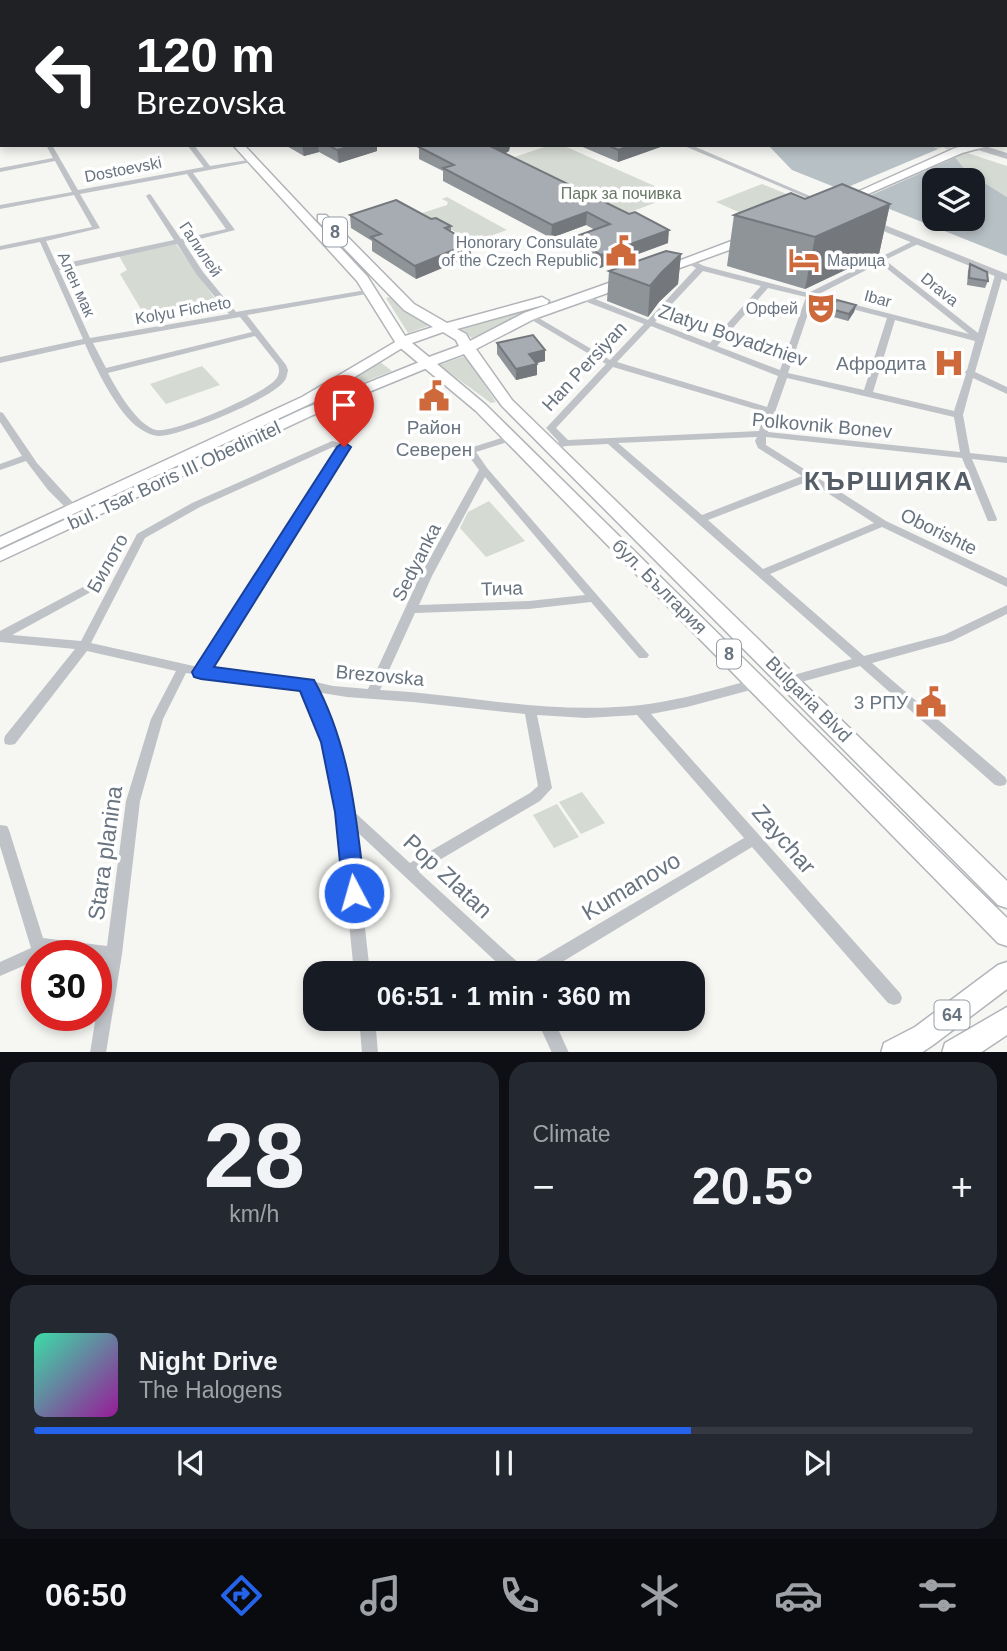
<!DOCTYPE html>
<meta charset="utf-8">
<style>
body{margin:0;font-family:Helvetica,sans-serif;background:#242831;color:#f1f3f6;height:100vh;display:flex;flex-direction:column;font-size:26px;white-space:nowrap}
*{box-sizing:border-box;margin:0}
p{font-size:23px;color:#9ea1a6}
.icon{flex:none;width:38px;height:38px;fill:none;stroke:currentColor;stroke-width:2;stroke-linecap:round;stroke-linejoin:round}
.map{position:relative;height:1052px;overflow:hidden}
.side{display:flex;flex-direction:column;gap:10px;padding:10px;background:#0d0f14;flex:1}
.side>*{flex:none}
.hud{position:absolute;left:0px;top:0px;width:1008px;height:147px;box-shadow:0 4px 10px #0003;background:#202124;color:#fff;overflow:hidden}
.tools{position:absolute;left:922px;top:168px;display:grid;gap:14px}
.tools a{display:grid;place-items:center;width:63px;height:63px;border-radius:14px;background:#171b24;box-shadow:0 4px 10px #0003;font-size:35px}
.speed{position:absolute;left:21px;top:940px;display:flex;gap:14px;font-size:35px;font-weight:700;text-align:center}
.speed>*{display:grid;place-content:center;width:91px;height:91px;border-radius:50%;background:#171b24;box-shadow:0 4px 10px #0003;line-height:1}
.speed .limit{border:10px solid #d22;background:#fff;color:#111}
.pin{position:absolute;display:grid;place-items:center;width:60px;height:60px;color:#fff;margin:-72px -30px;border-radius:50% 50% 50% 0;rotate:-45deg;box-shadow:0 0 7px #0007}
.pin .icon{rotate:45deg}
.me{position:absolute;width:77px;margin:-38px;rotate:354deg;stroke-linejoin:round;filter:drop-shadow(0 0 5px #0008)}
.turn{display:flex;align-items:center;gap:24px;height:147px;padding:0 21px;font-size:32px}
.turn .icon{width:91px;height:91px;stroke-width:2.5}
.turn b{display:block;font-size:49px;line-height:60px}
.big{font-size:52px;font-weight:600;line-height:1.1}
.side .tile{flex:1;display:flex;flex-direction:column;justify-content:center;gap:10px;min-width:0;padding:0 24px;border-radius:21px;background:#242831}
.side .dial{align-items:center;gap:0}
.dial b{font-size:91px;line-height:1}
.song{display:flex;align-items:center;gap:21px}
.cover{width:84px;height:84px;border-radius:10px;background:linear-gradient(135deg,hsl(160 70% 55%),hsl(300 70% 35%))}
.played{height:7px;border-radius:4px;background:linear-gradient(90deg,#2563eb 70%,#363941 70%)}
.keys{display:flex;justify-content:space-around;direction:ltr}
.heat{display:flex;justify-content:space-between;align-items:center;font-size:38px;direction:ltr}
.side .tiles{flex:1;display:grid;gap:10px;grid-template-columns:1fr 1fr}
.tile:last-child{grid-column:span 2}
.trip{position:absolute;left:303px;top:961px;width:402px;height:70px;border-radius:21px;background:#171b24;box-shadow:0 4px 10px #0003;font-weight:600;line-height:70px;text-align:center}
.tabs{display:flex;height:112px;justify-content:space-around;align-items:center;background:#090b0e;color:#9ea1a6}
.tabs .icon{width:49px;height:49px}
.tabs .selected{color:#2563eb}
.tabs b{font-size:32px;color:#f1f3f6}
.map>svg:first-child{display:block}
</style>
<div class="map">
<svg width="1007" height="1053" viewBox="0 0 1007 1053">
<rect width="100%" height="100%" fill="#f6f6f3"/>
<g fill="#d5dad3">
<polygon points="550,145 562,145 675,195 623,215 506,160"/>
<polygon points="929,145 943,145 1007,166 1007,197 967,172 954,156"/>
<polygon points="762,184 789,195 743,214 716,202"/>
<polygon points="447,197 507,230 473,242 422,213 447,205 448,202 442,199"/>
<polygon points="176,244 218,303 145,316 120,274 127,270 119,256"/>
<polygon points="390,297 402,310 431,325 408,333 386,298"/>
<polygon points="538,307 473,339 458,327"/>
<polygon points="465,356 496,402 491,403 439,365"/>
<polygon points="380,362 392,371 308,404"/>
<polygon points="202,366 220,385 166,404 150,384"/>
<polygon points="489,501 525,541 486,557 460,528 468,512"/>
<polygon points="582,792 605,823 581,834 559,802"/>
<polygon points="557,804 579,837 554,848 533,815"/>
</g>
<path fill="#b7c0c5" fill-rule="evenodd" d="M768 145H929L954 156 967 172 1007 197V256L792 170ZM934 180H973V219H934Z"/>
<polygon fill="#f6f6f3" points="943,147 959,156 858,201 836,192"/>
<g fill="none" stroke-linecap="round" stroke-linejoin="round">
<g stroke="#b0b4b8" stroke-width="3">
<g id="secondary">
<polygon points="877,0 887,0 888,2 879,2"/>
<polygon points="939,0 948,0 938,2"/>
<rect x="1006" y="71" width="1" height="6"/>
<polygon points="402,338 407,339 407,345 312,403 0,548 0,537 302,397"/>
<polygon points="427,359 432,360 432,366 313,415 0,561 0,550 303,409"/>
</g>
</g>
<g stroke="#b1b4b8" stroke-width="3">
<g id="primary">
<polygon points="83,0 92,0 94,2 84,2"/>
<rect x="1006" y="128" width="1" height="6"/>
<path d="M233 145H244L367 276 405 336 433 327 404 310 318 221V215H326L414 304 447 323 542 297 549 301 547 304 457 329 466 334 470 341 524 313 623 278H633V284L534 319 476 349 512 400 1007 881V908L998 905 502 406 464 354 437 364 486 405 1007 918V946L998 943 476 411 397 345 357 281ZM443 332 456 340 459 346 429 357 412 343Z"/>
<polygon points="968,145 992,145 962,153 845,204 835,202 955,148"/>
<polygon points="750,234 754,235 754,241 663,274 658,275 652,271"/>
<polygon points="1007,962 1007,989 933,1045 921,1053 881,1053 884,1043 915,1027 998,965"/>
<polygon points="1007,1007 1007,1035 980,1053 942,1053 945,1043"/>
</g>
</g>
<g fill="#bfc2c6" fill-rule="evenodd">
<polygon points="55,0 60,0 62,2 56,2"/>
<polygon points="803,0 809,2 803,2"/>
<polygon points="1006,1 1007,1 1007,3 1004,2"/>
<rect x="0" y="13" width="2" height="2"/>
<rect x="1006" y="97" width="1" height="4"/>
<rect x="0" y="117" width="2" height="4"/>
<polygon points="2,135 2,139 0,140 0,136"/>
<path d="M46 145H52L78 190 204 167 187 145H194L210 166 254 159 255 160 252 162 193 173 235 230 184 243 203 272 236 312 372 289 376 291 372 293 247 315 286 365 288 370C288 371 286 380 285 380 275 398 180 436 159 436 152 436 145 432 139 428 118 414 95 367 85 344L0 363V357L83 339 40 242 0 250V246L92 227 74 195 0 209V205L72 192 55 161 0 172V168L53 158ZM187 174 226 229 181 239 151 195 149 194 146 196 174 240 57 265 46 241 100 228 80 194ZM177 244 197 275 229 314 90 338 59 270ZM240 317 252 332 106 368 93 343ZM255 336 278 365C280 371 279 376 275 380 264 394 173 434 156 430 137 425 117 390 108 373Z"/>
<polygon points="682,145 691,145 824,202 819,203"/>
<path d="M917 239H920V243L885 260 978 333 995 275 999 273 1003 275 975 372 1007 387V394L973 378 963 415 970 453 1007 457V463L972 459 997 519 996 521H988L987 519 962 458 766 437V445L886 521 1007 578V587L882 527 770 574 864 656 944 635 1007 605V614L952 641 872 663 1005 777 1007 781 1005 785 1000 786 995 785 860 666 790 685 786 683 784 680 786 677 852 659 608 444 566 446 550 450 547 449 545 447 547 445 559 442 548 430 546 428 548 426 606 364 525 316 526 314H532L610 360 644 324 579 299V295H585L648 320 696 268 685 262V258H688L704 266 808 293ZM880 263 969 334 817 295ZM703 271 761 286 710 343 655 322ZM768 288 806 297 780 370 717 346ZM813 299 887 318 864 390 788 373ZM895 320 975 341 967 370 965 372 966 374 954 411 873 392ZM651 326 778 376 767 407 617 362ZM613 367 765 412 759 431 568 440 556 428ZM787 378 954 417 960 452 768 432ZM757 437 755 441 758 448 802 476 702 515 618 443ZM809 481 874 523 763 569 708 520Z"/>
<polygon points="0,412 3,413 37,463 77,507 78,509 77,511 69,511 48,490 26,461 0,470 0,464 22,456 0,422"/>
<path d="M511 435 514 436 516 438 514 440 476 452 487 468 649 655 647 658H639L591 602 529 609 415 613 380 690C459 694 537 712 616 707 665 705 711 691 758 678L762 680 764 683 762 686 758 688 687 707 651 714 900 993 902 998 900 1003 894 1005 888 1003 752 847 544 973H508L354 829 370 973H354L338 812 325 742 303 689 186 673 163 719 140 801 122 954 106 1053H90L105 960 96 959V956H72L53 953 47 956H37V960L0 976V962L31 948 0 846V825L7 826 9 830 43 938 107 946 126 801 151 719 176 671 87 651 15 744 10 745 5 744 4 740 5 736 75 649 0 642V631L85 586 91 590 89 593 12 635 81 641 137 534 192 503 332 441 347 445 349 447 209 669 307 680 333 686 368 689 420 576 479 470 468 455 454 459 449 456 451 454ZM333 447 338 448 198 667 91 643 145 538 200 507ZM485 477 585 595 529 601 419 605 432 576ZM316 692 347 697 413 702 525 714 538 786 530 793 410 863 351 809 337 742ZM537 715 586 718 637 715 744 838 524 968 419 872 540 801 552 788Z"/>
<polygon points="359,1018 375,1018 378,1053 362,1053"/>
<polygon points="536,1018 553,1018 569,1053 552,1053"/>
</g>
<g fill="#bfc2c6" fill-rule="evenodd">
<polygon points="593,0 600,0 602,2 594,2"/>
<polygon points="930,0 947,0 926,2"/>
<rect x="0" y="103" width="2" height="4"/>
<polygon points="981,145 1007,153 1007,159 978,150 977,148"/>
<polygon points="866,220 872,220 1007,274 1007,281 866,224"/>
</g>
<use href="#secondary" fill="#fff" fill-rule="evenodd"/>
<use href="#primary" fill="#fff" fill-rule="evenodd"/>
</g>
<g fill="#8f9499">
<polygon points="101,0 147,0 150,2 104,2"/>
<polygon points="172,0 244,0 246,2 175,2"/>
<polygon points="285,145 377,145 377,151 339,163 319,152 304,156"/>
<polygon points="424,145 510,145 509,151 504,154 668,243 600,268 587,261 587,256 577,249 577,236 595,230 586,225 551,238 443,181 443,171 419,159 419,147"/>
<polygon points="578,145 666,145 618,162"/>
<polygon points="805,199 890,204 879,254 805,289 727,266 734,215"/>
<polygon points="350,215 431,219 451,226 451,231 470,243 471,256 416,279 372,251 372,241 351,228"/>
<polygon points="681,254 678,284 659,302 648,317 607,301 609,271"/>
<polygon points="970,264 988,281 985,288 967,285 968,271"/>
<polygon points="856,305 854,312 848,321 830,316 831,309"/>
<polygon points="497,343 545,350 545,361 536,363 537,375 516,380 497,354"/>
</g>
<g fill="#74787d">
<polygon points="302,145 318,145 319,152 304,156"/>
<polygon points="355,145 377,145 377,151 339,163 337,150"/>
<polygon points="496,145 510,145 509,151 492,160 492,147"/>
<polygon points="632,145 666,145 618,162 618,150"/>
<polygon points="890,204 879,254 805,289 815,237"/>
<polygon points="587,212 586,225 551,238 552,225"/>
<polygon points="669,230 668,243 600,268 601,255"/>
<polygon points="470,243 471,256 416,279 415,266"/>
<polygon points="681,254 678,284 659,302 648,317 650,286 662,272"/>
<polygon points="856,305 854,312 848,321 849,314"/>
<polygon points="545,350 545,361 529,365 529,354"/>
<polygon points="537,364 537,375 516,380 516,369"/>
</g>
<g fill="#a6acb2" stroke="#74787d" stroke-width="2">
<polygon points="116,0 147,0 150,2 119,2"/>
<polygon points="196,0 244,0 246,2 198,2"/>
<polygon points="621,0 686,0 688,1 624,2"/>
<polygon points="328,145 355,145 337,150"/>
<polygon points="424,145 496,145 492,147 629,214 635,212 669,230 601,255 588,247 594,245 577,236 610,224 587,212 552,225 443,168 454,165 419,147"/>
<polygon points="608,145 632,145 618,150"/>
<polygon points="842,184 890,204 815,237 734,215 791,193 805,199"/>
<polygon points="396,200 431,219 436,218 451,226 445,228 470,243 415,266 371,237 381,234 350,215"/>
<polygon points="666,251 681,254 662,272 650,286 609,271"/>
<polygon points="970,264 987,272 988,281 969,278"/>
<polygon points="837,300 856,305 849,314 831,309"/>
<polygon points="533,335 545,350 529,354 537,364 516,369 497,343"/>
</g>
<path fill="#2563eb" stroke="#184099" stroke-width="2" d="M344 442 351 447 214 667 314 680C350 745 357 820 365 893L361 900 354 902 346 900 343 893 335 812 321 742 300 691 201 679 194 677 192 672 337 447Z"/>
<defs>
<g id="civic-bare" transform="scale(2.415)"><path d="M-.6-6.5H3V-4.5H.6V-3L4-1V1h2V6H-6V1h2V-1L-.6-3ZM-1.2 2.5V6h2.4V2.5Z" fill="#ce693b" stroke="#fff" stroke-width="2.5" paint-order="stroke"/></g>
<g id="hotel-bare" transform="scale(2.415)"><path d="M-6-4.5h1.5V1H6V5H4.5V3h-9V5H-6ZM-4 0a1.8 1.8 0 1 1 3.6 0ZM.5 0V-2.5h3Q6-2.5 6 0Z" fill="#ce693b" stroke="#fff" stroke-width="2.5" paint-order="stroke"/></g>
<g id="theatre-bare" transform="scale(2.415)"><path d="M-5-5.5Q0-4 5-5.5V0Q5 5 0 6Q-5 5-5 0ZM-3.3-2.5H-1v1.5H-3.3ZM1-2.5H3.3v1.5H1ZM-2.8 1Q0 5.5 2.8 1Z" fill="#ce693b" stroke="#fff" stroke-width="2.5" paint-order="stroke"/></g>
<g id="hospital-bare" transform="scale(2.415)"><path d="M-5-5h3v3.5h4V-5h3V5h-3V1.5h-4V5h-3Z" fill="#ce693b" stroke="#fff" stroke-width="2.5" paint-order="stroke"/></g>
</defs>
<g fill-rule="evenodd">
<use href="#civic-bare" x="621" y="251"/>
<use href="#hotel-bare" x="804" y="260"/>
<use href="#theatre-bare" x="821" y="308"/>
<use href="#hospital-bare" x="949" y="363"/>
<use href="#civic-bare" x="434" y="396"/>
<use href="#civic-bare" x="931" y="702"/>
</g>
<g text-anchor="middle" stroke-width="7" stroke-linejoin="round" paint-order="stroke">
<g font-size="16" fill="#687480" stroke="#fff">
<text transform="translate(123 169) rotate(-11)" y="6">Dostoevski</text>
<text transform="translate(201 249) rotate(56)" y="6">Галилей</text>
<text transform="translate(77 284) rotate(66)" y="6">Ален мак</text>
<text transform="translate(940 289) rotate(39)" y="6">Drava</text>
<text transform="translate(878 298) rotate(15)" y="6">Ibar</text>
<text transform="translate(183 310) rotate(-10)" y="6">Kolyu Ficheto</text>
</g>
<g font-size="16" fill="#697866" stroke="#fff">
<text x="621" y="199">Парк за почивка</text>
</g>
<g font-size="16" fill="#687480" stroke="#fff" text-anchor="end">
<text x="598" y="248">Honorary Consulate<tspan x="598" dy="18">of the Czech Republic</tspan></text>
<text x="827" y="266" text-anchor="start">Марица</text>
<text x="798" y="314">Орфей</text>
</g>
<g fill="#fff" stroke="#959ea6" stroke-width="2">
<rect x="323" y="217.5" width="24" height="29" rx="5"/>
<rect x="717" y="639.5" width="24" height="29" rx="5"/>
<rect x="934.5" y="1000.5" width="35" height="29" rx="5"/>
</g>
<g font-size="18" font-weight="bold" fill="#687480">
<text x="335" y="238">8</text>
<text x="729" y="660">8</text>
<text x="952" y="1021">64</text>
</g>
<g font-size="19" fill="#687480" stroke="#fff">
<text transform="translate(733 335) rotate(19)" y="7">Zlatyu Boyadzhiev</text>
<text transform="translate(584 366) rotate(-47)" y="7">Han Persiyan</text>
<text transform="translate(822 425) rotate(5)" y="7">Polkovnik Bonev</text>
<text transform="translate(174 475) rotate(-25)" y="7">bul. Tsar Boris III Obedinitel</text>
<text transform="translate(939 531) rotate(26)" y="7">Oborishte</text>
<text transform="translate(416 562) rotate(-63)" y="7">Sedyanka</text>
<text transform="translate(107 563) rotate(-61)" y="7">Билото</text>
<text transform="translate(660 586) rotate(45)" y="7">бул. България</text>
<text transform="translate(502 588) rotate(-2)" y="7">Тича</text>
<text transform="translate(380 675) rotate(5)" y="7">Brezovska</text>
<text transform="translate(809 699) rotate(45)" y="7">Bulgaria Blvd</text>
</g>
<g font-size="19" fill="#687480" stroke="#fff" text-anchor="end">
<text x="926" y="370">Афродита</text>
<text x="434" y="434" text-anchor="middle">Район<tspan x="434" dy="22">Северен</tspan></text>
<text x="908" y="709">3 РПУ</text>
</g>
<g font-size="23" fill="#687480" stroke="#fff">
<text transform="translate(784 839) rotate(49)" y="8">Zaychar</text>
<text transform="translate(105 853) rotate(-82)" y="8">Stara planina</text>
<text transform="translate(448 876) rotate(43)" y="8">Pop Zlatan</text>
<text transform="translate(631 886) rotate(-31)" y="8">Kumanovo</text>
</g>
<g font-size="26" font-weight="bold" letter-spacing="2" fill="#555e66" stroke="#fff">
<text x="889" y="490">КЪРШИЯКА</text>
</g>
</g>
</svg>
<div class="tools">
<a><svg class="icon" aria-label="layers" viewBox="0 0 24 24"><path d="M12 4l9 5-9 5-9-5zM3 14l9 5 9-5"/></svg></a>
</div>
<div class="speed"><div class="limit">30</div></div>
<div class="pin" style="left:344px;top:447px;background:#d93025"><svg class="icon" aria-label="arrive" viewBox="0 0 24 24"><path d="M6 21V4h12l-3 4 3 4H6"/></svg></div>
<svg class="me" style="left:354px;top:893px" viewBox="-20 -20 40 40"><circle r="17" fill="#2563eb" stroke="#fff" stroke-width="3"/><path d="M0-11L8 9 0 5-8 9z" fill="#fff"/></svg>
<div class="trip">06:51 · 1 min · 360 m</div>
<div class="hud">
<div class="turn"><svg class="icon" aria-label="left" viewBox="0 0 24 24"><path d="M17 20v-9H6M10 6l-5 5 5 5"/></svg><div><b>120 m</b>Brezovska</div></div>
</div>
</div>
<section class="side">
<div class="tiles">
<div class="tile dial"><b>28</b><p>km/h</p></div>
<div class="tile"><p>Climate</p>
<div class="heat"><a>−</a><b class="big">20.5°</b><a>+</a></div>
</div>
<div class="tile">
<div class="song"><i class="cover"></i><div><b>Night Drive</b><p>The Halogens</p></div></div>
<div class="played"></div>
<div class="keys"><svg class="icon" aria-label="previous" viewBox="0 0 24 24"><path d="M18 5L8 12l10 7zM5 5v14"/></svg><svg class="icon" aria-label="pause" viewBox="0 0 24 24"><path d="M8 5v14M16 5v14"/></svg><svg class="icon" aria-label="next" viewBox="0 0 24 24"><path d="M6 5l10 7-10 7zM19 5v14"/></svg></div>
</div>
</div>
</section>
<nav class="tabs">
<b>06:50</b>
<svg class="icon selected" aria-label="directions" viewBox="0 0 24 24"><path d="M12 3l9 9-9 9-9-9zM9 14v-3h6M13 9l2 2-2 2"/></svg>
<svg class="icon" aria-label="music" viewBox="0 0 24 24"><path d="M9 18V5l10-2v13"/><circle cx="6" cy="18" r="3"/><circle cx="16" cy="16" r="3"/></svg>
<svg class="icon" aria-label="phone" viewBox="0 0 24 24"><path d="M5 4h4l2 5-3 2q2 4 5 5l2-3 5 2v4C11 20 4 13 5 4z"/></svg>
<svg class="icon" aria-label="climate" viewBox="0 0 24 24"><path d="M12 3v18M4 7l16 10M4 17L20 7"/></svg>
<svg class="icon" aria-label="car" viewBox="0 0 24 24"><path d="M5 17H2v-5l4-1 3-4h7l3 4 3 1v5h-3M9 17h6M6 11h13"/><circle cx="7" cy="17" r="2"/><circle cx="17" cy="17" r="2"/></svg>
<svg class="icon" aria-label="filters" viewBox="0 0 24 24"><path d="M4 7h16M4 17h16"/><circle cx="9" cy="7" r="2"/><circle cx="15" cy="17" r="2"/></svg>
</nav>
